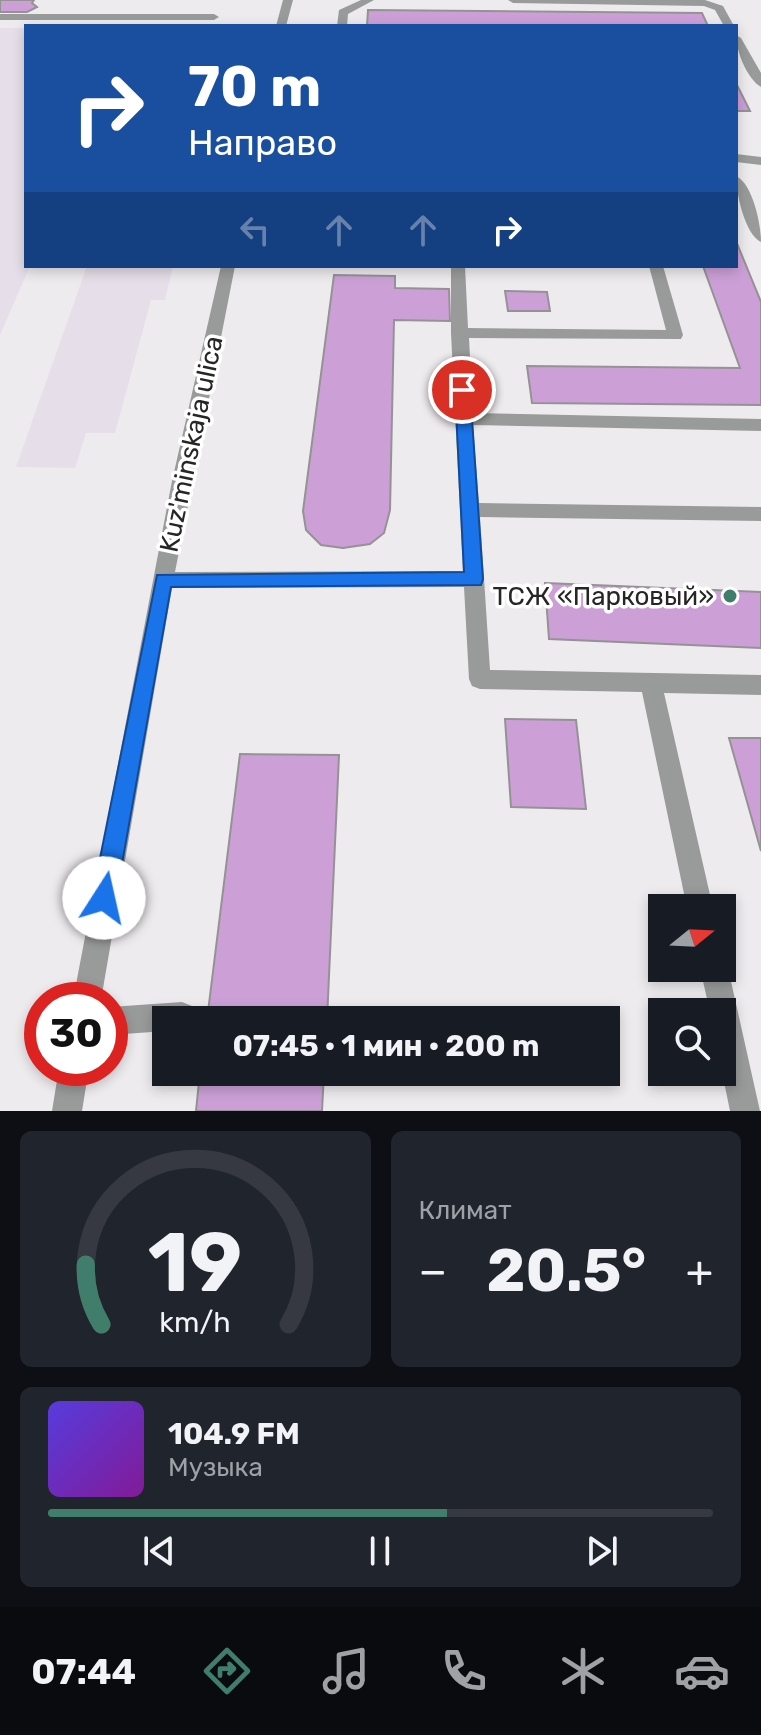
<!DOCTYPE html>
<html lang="ru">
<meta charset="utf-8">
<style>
body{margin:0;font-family:Rubik,sans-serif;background:#20242c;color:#f1f3f6;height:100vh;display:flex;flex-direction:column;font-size:30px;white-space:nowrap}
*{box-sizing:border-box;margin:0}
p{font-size:26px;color:#9ea1a6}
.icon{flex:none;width:44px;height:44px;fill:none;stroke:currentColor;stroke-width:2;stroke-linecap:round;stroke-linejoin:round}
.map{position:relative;height:1111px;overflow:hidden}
.details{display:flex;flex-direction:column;gap:20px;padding:20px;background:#0d0f14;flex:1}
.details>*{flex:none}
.top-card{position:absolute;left:24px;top:24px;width:714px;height:244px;border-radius:0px;box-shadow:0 4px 12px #0003;background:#1a4fa0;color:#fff;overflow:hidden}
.needle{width:52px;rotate:72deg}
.tools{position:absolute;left:648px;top:894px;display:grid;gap:16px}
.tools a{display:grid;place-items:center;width:88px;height:88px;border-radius:0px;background:#171b24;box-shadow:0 4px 12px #0003;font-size:40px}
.speed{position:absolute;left:24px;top:982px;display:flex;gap:16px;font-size:40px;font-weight:700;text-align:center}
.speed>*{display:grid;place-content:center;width:104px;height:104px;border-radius:50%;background:#171b24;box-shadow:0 4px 12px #0003;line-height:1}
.speed .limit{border:12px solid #d22;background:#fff;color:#111}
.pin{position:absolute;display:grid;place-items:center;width:68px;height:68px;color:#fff;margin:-34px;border:4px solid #fff;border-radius:50%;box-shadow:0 2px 8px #0007}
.me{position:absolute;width:88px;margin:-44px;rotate:10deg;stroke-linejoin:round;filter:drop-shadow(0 0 6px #0008)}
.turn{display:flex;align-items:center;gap:28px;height:168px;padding:0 32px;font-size:36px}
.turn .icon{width:104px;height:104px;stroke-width:2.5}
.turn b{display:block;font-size:56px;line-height:68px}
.lanes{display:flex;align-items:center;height:76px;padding:0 32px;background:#0003;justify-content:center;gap:40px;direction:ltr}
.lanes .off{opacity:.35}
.big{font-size:60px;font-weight:700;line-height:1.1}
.details .widget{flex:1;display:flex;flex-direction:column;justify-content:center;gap:12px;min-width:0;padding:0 28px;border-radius:12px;background:#20242c}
.details .dial{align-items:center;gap:0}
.dial svg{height:208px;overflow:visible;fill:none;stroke:#363941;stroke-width:7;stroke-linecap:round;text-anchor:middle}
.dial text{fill:#f1f3f6;stroke:none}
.song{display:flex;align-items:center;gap:24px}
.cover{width:96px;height:96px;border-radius:12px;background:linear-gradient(135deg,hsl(250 70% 55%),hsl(290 70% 35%))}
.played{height:8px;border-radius:4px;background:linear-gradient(90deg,#407e6b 60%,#363941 60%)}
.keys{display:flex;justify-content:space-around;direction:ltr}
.heat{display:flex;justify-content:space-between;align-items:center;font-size:44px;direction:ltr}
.details .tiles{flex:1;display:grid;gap:20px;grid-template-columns:1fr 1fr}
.widget:last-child{grid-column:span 2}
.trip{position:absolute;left:152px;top:1006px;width:468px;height:80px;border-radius:0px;background:#171b24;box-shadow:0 4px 12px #0003;font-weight:700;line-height:80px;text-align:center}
.menu{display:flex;height:128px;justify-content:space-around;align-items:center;background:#090b0e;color:#9ea1a6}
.menu .icon{width:56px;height:56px}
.menu .active{color:#407e6b}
.menu b{font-size:36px;color:#f1f3f6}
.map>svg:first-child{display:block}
</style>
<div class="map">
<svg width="761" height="1111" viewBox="0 0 761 1111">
<rect width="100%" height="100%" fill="#eeebef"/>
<g fill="#e6dee8">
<polygon points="0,28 26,28 26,266 30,266 0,335"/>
<polygon points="87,266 173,266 165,300 151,300 115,433 86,433 75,468 16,467"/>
</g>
<g fill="#cca0d7" stroke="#959296" stroke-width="2">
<polygon points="0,0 34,0 32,3 37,7 27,12 0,12"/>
<polygon points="368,10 702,13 708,26 367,26"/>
<polygon points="736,83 750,111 736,111"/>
<polygon points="736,241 761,302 761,405 532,403 527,366 740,368 703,266 736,266"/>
<polygon points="334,275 395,276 395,288 449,289 450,321 394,320 390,510 384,533 370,544 343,548 321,545 306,530 303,511"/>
<polygon points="505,291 547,292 550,311 508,311"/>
<polygon points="545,583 761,592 761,648 549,639"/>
<polygon points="505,719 576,720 586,809 511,807"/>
<polygon points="729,738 761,738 761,851"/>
<polygon points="240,754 339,755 327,1020 207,1020"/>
<polygon points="200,1072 324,1072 322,1111 196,1111"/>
</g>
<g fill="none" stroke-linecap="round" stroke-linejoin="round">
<g fill="#999b9a" fill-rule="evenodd">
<polygon points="283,0 293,0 286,26 276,26"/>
<polygon points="361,0 374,0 348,14 347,26 337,26 339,10"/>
<polygon points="508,0 705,0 723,6 734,26 724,26 715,10 704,6 513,3"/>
<polygon points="0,14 214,14 219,17 214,20 0,20"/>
<path d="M736 35 741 38 761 73V87C747 79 736 51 736 35Z"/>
<polygon points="736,154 761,157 761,165 736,162"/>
<path d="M736 176C753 184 761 225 761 242 745 235 736 193 736 176Z"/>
<polygon points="221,266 235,266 175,572 463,571 451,333 451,266 465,266 468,328 666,330 649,266 663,266 683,335 681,339 469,338 473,413 761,419 761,431 473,425 479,503 761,507 761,521 480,517 490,670 761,675 761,695 664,693 713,908 687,908 642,692 480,689 472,686 469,679 464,587 172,588 101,1000 73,1000 172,481"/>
<polygon points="722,958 728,968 760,1111 730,1111 722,1072 722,1012 710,1012 700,968 722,968"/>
<polygon points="182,1002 192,1006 194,1020 166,1020 166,1031 110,1035 110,1007"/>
<polygon points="59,1068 89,1068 82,1111 52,1111"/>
</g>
</g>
<polygon fill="#1a73e8" stroke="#114b97" stroke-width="2" points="462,385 470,390 483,579 481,585 171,587 116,898 112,906 104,910 96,906 92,898 157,575 464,572 455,390"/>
<circle fill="#407e6b" stroke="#fff" stroke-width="3" cx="730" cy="596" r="8"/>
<g text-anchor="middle" stroke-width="7" stroke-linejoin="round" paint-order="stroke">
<g font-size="26" fill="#272627" stroke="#fff">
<text transform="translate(191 444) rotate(-78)" y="9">Kuz'minskaja ulica</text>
</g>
<g font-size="26" fill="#272627" stroke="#fff" text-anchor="end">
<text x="714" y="605">ТСЖ «Парковый»</text>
</g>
</g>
</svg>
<div class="tools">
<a><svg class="needle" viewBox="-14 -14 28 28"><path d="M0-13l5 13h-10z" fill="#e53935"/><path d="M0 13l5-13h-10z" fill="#9ea1a6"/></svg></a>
<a><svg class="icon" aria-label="search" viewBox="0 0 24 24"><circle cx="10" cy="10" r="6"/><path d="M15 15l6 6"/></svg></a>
</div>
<div class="speed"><div class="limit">30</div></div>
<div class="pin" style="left:462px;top:390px;background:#d93025"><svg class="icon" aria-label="arrive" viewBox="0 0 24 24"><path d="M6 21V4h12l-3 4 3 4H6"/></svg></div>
<svg class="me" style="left:104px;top:898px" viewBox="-20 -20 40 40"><circle r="19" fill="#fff"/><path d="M0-13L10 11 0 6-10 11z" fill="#1a73e8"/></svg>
<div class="trip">07:45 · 1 мин · 200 m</div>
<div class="top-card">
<div class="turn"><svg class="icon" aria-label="right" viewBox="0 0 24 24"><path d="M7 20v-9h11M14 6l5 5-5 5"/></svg><div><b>70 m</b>Направо</div></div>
<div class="lanes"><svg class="icon off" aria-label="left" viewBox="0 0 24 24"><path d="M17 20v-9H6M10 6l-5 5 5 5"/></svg><svg class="icon off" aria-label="ahead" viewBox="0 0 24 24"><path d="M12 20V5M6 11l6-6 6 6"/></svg><svg class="icon off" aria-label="ahead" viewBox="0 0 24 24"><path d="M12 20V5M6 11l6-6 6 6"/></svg><svg class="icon" aria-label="right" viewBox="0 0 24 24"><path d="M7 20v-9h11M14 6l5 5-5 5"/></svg></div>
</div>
</div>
<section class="details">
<div class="tiles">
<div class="widget dial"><svg viewBox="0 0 100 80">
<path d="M14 69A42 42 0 1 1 86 69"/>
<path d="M14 69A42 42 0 0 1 8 46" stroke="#407e6b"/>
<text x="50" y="56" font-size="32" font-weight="700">19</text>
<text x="50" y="72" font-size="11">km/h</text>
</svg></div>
<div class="widget"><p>Климат</p>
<div class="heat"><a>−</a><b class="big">20.5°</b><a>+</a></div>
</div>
<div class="widget">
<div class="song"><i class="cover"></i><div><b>104.9 FM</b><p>Музыка</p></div></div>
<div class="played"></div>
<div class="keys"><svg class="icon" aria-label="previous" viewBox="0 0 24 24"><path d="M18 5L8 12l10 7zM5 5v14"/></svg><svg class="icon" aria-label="pause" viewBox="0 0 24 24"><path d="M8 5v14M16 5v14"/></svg><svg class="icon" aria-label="next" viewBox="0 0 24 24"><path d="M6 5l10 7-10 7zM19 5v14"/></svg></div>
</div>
</div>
</section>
<nav class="menu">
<b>07:44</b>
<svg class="icon active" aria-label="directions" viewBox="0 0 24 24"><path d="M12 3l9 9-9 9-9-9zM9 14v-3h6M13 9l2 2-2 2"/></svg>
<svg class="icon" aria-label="music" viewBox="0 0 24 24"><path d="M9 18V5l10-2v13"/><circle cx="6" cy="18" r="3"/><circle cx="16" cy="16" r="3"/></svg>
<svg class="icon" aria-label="phone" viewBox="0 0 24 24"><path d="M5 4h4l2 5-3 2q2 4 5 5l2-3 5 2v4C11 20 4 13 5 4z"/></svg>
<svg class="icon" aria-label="climate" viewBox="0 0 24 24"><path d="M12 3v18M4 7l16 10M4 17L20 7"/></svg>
<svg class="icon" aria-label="car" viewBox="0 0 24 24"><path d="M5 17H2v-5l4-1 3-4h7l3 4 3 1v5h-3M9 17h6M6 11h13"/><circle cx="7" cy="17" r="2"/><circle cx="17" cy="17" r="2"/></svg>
</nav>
